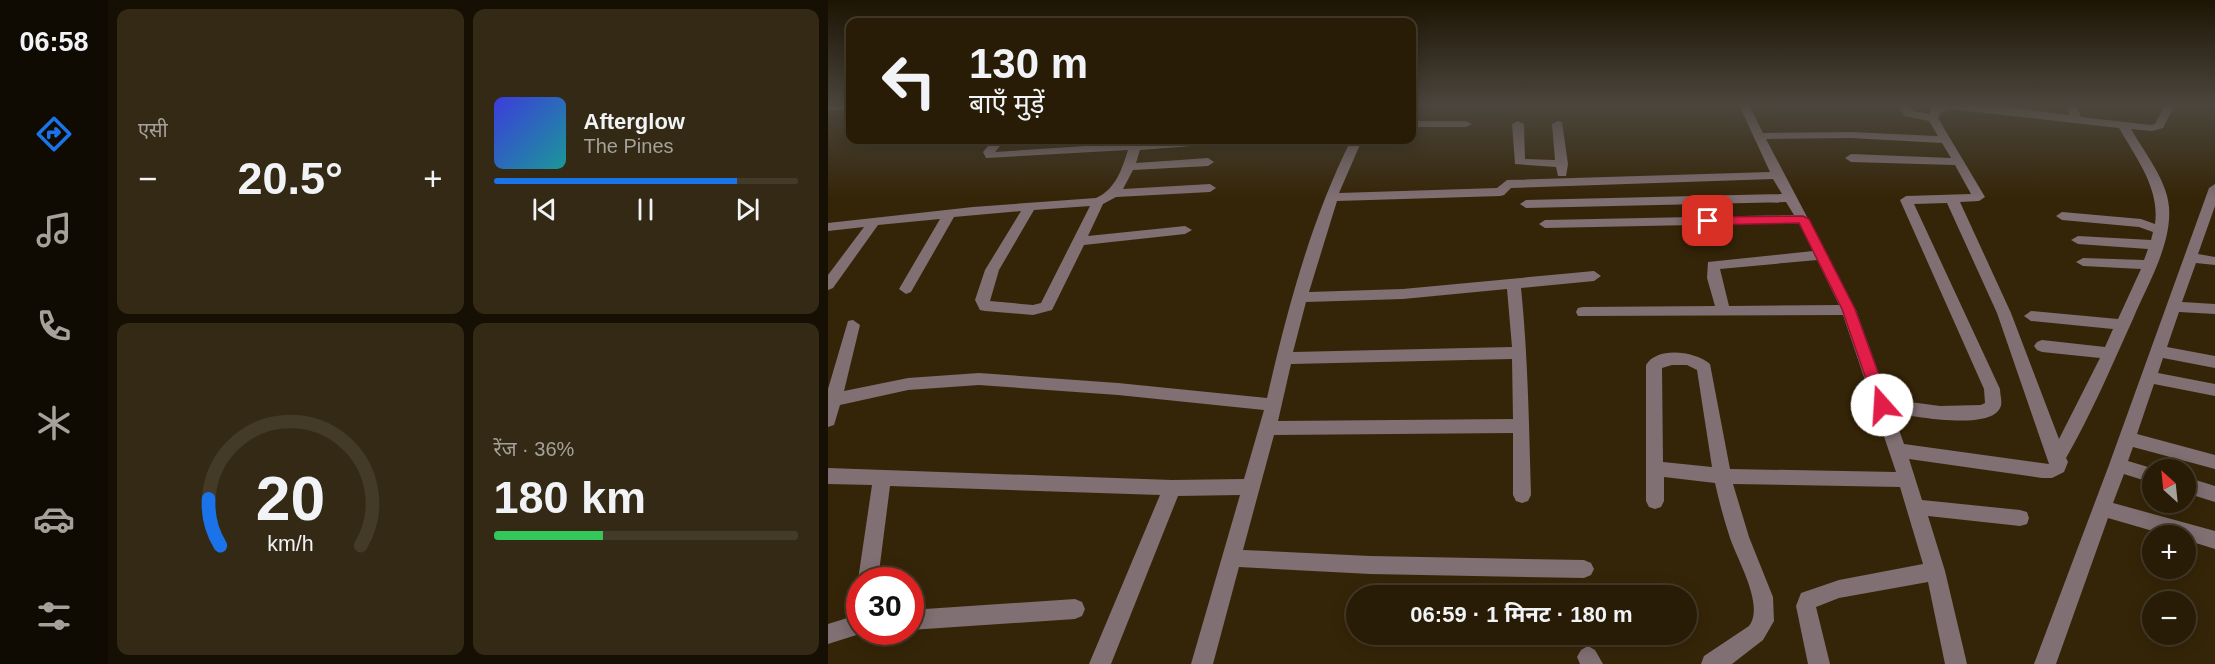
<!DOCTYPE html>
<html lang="hi">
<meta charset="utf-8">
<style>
body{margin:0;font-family:Arial,"Noto Sans Devanagari",sans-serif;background:#342914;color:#f1f3f6;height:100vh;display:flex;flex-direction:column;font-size:22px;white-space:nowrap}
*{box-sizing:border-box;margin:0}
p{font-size:20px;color:#a5a19b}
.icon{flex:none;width:33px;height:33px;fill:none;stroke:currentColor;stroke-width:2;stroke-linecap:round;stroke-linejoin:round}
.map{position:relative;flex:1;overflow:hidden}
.sheet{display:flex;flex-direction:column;gap:9px;padding:9px;background:#160f03;width:720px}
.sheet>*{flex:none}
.banner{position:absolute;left:18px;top:18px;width:570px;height:126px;border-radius:12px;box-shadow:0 3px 15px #0003,0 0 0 2px #443a28;background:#281c06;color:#f1f3f6;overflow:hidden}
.needle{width:39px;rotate:333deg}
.buttons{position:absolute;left:1314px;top:459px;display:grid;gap:12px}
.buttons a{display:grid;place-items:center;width:54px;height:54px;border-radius:50%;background:#281c06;box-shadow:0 3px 15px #0003,0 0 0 2px #443a28;font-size:30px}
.speed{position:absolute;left:18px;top:567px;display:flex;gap:12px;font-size:30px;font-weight:700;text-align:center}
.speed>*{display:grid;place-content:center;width:78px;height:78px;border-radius:50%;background:#281c06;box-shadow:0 3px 15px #0003,0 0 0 2px #443a28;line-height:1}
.speed .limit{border:9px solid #d22;background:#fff;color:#111}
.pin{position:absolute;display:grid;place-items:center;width:51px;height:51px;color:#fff;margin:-26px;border-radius:12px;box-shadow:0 3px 9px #0006}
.me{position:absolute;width:66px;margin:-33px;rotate:341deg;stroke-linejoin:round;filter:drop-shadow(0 0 4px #0008)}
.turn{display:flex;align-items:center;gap:21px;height:126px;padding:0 24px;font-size:27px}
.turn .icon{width:78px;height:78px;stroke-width:2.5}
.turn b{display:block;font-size:42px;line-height:51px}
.big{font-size:45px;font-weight:700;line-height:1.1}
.sheet .tile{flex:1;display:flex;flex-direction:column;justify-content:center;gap:9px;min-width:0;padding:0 21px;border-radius:12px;background:#342914}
.sheet .dial{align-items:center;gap:0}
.dial svg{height:156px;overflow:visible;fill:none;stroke:#443a28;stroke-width:7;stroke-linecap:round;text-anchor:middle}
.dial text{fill:#f1f3f6;stroke:none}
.song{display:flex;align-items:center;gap:18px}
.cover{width:72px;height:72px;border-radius:9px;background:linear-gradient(135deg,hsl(240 70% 55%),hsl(180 70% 35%))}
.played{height:6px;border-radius:3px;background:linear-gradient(90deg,#1a73e8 80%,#443a28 80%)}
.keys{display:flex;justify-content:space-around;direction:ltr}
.heat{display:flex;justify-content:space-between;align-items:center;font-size:33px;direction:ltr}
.charge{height:9px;border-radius:4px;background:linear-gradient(90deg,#34c759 36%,#443a28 0)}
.sheet .tiles{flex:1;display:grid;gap:9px;grid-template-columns:repeat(2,1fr)}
.trip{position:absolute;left:518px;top:585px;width:351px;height:60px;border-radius:30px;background:#281c06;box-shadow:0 3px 15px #0003,0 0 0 2px #443a28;font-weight:700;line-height:60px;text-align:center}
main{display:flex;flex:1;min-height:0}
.tabs{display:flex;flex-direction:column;width:108px;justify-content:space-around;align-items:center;background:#100b02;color:#a5a19b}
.tabs .icon{width:42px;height:42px}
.tabs .active{color:#1a73e8}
.tabs b{font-size:27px;color:#f1f3f6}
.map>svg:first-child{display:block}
</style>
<main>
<nav class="tabs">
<b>06:58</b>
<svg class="icon active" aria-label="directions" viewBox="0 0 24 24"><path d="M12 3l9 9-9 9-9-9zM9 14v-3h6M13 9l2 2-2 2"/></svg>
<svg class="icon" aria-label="music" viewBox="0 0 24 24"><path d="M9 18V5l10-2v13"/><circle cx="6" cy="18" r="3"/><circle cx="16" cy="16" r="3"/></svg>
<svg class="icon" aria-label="phone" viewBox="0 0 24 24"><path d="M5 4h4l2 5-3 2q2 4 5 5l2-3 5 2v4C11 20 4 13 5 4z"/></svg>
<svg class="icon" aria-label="climate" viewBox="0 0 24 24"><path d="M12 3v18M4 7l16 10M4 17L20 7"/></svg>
<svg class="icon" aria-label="car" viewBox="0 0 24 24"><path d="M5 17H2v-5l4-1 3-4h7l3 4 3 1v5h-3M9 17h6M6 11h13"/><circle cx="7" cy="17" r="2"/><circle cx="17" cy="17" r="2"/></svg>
<svg class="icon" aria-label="filters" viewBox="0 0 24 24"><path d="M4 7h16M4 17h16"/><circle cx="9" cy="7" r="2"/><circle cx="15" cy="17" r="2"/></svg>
</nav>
<section class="sheet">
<div class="tiles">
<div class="tile"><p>एसी</p>
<div class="heat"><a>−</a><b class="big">20.5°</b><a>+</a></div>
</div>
<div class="tile">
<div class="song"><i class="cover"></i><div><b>Afterglow</b><p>The Pines</p></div></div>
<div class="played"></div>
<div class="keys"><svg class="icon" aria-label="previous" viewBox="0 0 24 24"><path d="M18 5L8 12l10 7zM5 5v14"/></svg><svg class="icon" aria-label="pause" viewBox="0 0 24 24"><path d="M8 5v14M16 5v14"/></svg><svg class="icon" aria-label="next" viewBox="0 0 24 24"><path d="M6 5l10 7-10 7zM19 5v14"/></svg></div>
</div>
<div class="tile dial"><svg viewBox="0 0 100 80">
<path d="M14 69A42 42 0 1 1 86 69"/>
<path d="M14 69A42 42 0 0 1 8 45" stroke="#1a73e8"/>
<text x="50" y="56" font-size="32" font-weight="700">20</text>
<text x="50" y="72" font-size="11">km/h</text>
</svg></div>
<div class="tile"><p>रेंज · 36%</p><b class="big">180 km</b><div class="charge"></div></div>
</div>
</section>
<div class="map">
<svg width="1387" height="664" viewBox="0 0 1387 664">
<rect width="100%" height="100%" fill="#352508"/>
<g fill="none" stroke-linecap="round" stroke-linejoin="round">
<g fill="#806f73" fill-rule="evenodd">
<polygon points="0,105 22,105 22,109 0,111"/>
<path d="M911 105H921L935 133 1023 132 1110 136 1101 121 1077 116 1069 105H1080L1085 111 1101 114 1104 108C1139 97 1204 111 1242 115L1238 105H1248L1253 117 1324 125 1327 124 1337 105H1347L1335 128 1324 131 1303 129C1316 152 1339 180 1341 207 1344 245 1319 285 1305 319 1284 365 1264 413 1238 458L1240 462 1236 472 1224 478H1214L1081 459 1094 500 1192 510 1199 512 1201 518 1199 524 1192 526 1100 516 1117 571 1139 664H1117L1100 582 1011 598 988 607 1002 664H980L968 606 973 593 1011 580 1095 564 1072 487 905 484 921 537 945 597 946 621 935 640 904 664H873L876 656 921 626C937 606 909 559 902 538 896 520 891 501 887 483L836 477V501L833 507 827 509 821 507 818 501V365C829 346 867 351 882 364L902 469 1068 472 1015 315 750 316 748 312 750 308 755 307 887 306 879 278 880 262 985 251 971 223 717 228 711 224 717 220 966 215 958 202 698 208 692 204 698 200 954 194 945 179 683 188 676 195 672 196 509 201 481 292 575 289 766 271 773 276 766 281 693 288C700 357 701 425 703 495L700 501 694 503 688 501 685 495V433L446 435 415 550 542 556 756 560 763 563 766 569 763 575 756 578 542 574 411 567 385 664H363L412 495 350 496 283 664H261L332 495 62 486 50 580H32V583L30 580 44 485 0 484V468L344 480 416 479 436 410 290 395 151 385 80 390 12 405 6 425 0 427V389L20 321 25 320 32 325 16 391 80 378 151 373 290 383 439 398C459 310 483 220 523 140H534L511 193 669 188 679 180 942 172ZM1122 109 1291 128C1308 158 1332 188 1327 224L1313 219 1234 212 1228 216 1234 220 1311 227 1325 232 1323 240 1250 236 1243 240 1250 244 1320 249 1316 260 1255 258 1248 262 1255 266 1313 269 1290 319 1203 311 1196 316 1203 321 1285 329 1277 347 1214 340 1209 342 1206 346 1209 350 1214 352 1272 358 1231 439 1183 313 1132 202 1151 201 1157 197 1110 118 1113 112ZM1023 138 1114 143 1123 158 1023 154 1017 158 1023 162 1127 165 1143 194 1078 196 1072 200 1156 389 1157 403 1153 405 1112 406 1060 399 1028 310 938 139ZM1119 203 1169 313 1221 464 1076 444 1065 413C1085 416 1161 431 1172 408 1175 403 1172 395 1172 389L1086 204ZM989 260 1011 305 901 306 892 269ZM679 289 684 347 465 352 478 302 575 299ZM684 359 685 419 450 421 463 364ZM844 365H859L869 370 884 467 835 462 834 368Z"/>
<polygon points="584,121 638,121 644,124 638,127 584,127"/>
<polygon points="690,121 696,124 697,159 727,160 724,124 730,121 734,122 740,164 738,176 730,176 728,167 687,164 684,124"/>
<path d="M165 140H177L167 152 303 143 305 140H315V143L361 140 396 141 390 144 312 150 308 163 380 158 386 162 380 166 305 170 295 189 382 184 388 188 382 192 288 197 275 204 260 236 357 226 364 230 357 234 256 245 224 310 205 315 157 311 152 310 147 300 157 270 193 211 126 217 83 292 78 294 71 289 112 219 50 225 5 288 0 290V275L36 227 0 231V223L145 207 268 198C288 189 294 169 300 150L158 158 155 152ZM262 206 213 303 205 305 162 301 171 270 206 210Z"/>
<polygon points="1387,184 1387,206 1370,254 1387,257 1387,265 1368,263 1354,302 1387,304 1387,314 1351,312 1339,347 1387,356 1387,368 1335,358 1330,373 1387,384 1387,396 1326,384 1309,434 1387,455 1387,469 1305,447 1300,461 1330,470 1324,470 1324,483 1296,474 1285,503 1387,531 1387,549 1358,540 1358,536 1342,536 1280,518 1228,664 1206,664 1281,465 1381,188"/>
<polygon points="1358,477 1387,486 1387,502 1358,493"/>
<polygon points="247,599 254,602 257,609 254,616 247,619 82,630 82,610"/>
<polygon points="32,614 32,632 38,632 0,644 0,624"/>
<polygon points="760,646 767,650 775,664 752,664 749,657 753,650"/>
</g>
</g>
<linearGradient id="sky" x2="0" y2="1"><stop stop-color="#1d1404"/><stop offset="0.53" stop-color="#4b463d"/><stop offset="1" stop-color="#4b463d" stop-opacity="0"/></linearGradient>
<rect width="1387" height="198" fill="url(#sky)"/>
<polygon fill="#e11d48" stroke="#92132f" stroke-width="1.5" points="975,216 981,219 1027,309 1062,405 1059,409 1049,409 1047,405 1014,309 971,223 880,225 874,221 880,217"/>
</svg>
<div class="buttons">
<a><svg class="needle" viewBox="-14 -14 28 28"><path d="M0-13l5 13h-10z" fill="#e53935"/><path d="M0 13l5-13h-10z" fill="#a5a19b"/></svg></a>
<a>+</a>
<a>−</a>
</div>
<div class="speed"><div class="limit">30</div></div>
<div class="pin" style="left:880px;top:221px;background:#d93025"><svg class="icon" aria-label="arrive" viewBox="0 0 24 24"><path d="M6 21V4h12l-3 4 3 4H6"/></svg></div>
<svg class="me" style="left:1054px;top:405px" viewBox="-20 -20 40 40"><circle r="19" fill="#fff"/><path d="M0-13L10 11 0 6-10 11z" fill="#e11d48"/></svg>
<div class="trip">06:59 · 1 मिनट · 180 m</div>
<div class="banner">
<div class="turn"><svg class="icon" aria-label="left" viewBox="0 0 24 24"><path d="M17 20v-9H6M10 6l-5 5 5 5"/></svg><div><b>130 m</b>बाएँ मुड़ें</div></div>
</div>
</div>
</main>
